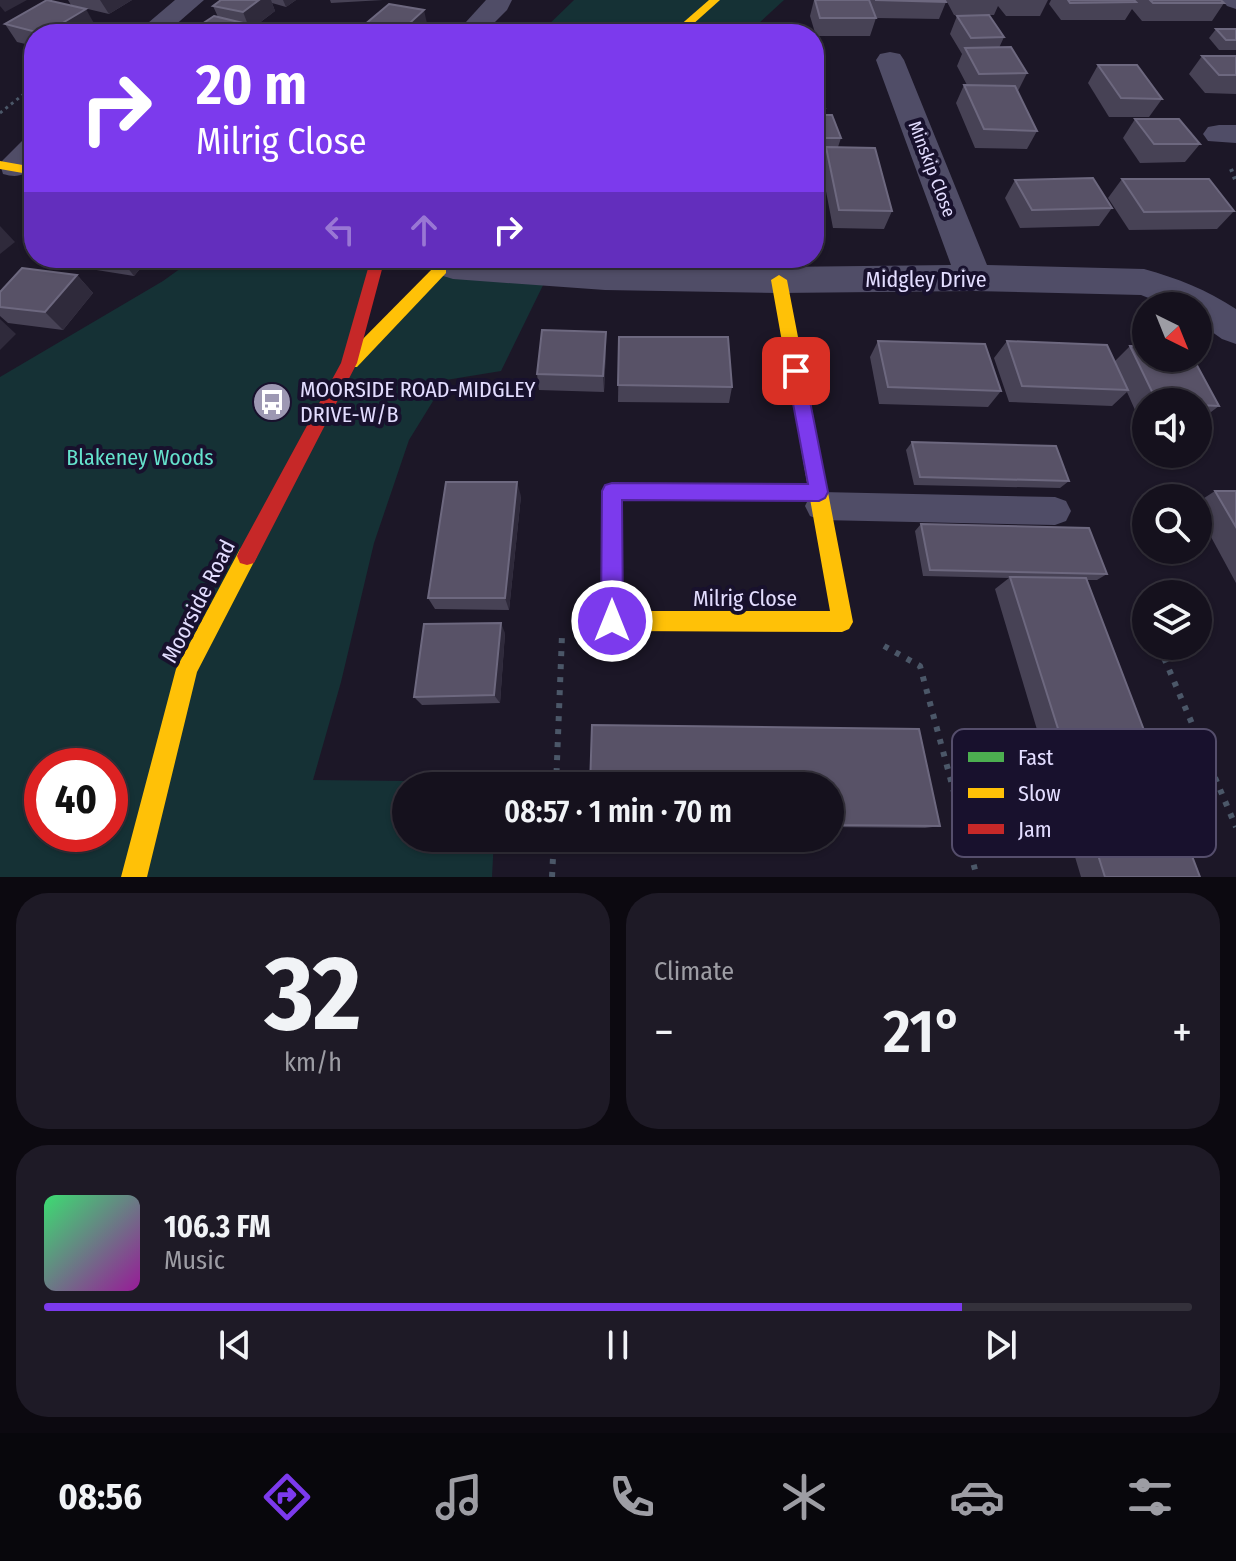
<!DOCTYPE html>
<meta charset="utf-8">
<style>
body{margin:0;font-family:"Fira Sans Condensed",sans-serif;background:#1e1a26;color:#f1f3f6;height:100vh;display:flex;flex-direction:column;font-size:30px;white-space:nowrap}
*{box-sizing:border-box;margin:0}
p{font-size:26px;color:#9d9da4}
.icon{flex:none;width:44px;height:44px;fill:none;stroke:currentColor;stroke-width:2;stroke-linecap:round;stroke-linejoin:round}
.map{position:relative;height:877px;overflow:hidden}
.details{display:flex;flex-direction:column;gap:16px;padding:16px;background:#0c0910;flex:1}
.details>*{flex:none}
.guide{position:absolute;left:24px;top:24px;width:800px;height:244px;border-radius:32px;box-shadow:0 2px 6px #0004,0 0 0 2px #34313b;background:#7c3aed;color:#fff;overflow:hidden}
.needle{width:52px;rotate:137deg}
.controls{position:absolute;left:1132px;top:292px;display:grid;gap:16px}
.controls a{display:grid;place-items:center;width:80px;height:80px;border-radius:50%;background:#15111d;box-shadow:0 2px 6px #0004,0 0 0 2px #34313b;font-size:40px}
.speed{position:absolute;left:24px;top:748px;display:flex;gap:16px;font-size:40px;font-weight:700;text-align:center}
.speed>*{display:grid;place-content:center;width:104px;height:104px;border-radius:50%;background:#15111d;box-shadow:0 2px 6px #0004,0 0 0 2px #34313b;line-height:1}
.speed .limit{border:12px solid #d22;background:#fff;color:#111}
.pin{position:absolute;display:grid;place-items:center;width:68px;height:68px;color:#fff;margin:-34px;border-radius:16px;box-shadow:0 4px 12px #0006}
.me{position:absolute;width:88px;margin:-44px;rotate:0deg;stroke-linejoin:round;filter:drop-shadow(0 0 6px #0008)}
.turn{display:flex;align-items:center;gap:28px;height:168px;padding:0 40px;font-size:36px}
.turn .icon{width:104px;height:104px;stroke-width:2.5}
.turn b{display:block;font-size:56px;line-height:68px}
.lanes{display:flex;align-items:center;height:76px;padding:0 40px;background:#0003;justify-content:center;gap:40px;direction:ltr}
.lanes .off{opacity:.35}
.big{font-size:60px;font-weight:600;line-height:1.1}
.details .card{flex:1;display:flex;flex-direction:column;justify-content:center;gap:12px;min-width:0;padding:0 28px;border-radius:32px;background:#1e1a26}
.details .dial{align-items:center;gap:0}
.dial b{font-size:104px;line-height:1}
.song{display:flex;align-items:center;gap:24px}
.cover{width:96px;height:96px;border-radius:12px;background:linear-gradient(135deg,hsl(140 70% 55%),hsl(300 70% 35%))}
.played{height:8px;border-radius:4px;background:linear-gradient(90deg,#7c3aed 80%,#34313b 80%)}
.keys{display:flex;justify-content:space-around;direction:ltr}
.heat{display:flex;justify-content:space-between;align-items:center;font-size:44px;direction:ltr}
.details .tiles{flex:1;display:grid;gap:16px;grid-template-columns:1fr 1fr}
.card:last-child{grid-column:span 2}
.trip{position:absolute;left:392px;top:772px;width:452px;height:80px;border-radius:40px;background:#15111d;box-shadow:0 2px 6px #0004,0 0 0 2px #34313b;font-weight:600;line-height:80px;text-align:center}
.dock{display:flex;height:128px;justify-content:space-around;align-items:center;background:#08070c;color:#9d9da4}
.dock .icon{width:56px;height:56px}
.dock .current{color:#7c3aed}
.dock b{font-size:36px;color:#f1f3f6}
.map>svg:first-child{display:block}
</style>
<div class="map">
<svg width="1236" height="877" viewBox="0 0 1236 877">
<rect width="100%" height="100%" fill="#1c1727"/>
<g fill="#153135" fill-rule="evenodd">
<polygon points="574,0 784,0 747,34 539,34"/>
<path d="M195 258H375L350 361 441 269 549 273 501 371 446 380 409 440 374 543 341 682 313 780 497 782V786H406V838H494L492 877H0V377L163 281ZM42 766H110V834H42Z"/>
</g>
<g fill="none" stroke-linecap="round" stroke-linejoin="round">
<g stroke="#4b5768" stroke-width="3" stroke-dasharray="3 4" stroke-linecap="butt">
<polyline points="100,34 111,25"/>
<polyline points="0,113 34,86"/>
</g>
<polyline stroke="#4b5768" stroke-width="4" stroke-dasharray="3 5" stroke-linecap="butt" points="1231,169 1236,182"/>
<g stroke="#4b5768" stroke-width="6" stroke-dasharray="5 8" stroke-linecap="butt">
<polyline points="884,646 920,666 977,877"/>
<polyline points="1159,646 1236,827"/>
<polyline points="556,786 562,635"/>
<polyline points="552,877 554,838"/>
</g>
<polygon fill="#504d67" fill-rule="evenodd" points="821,492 1055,497 1066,501 1071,511 1066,521 1055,525 821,520 810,516 805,506 810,496"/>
<g fill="#504d67" fill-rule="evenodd">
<polygon points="175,0 204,0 165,34 135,34"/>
<polygon points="486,0 512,0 507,10 483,34 455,34"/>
<polygon points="1222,0 1236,0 1236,9 1227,6"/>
<path d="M890 52 900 54 904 60 987 265 1144 269C1177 278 1207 290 1236 309V344L1222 339 1198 322V306H1169L1141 295 974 291 779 293 605 290 453 279 440 275 435 266 439 258 779 267 951 265 876 60 880 54Z"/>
<polygon points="1219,125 1236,125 1236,143 1208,141 1203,134 1208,127"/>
<path d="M34 137V165C24 176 17 178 3 174L0 164 3 160 23 140Z"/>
</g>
<polygon fill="#4caf50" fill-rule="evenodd" points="612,483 819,484 826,486 828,492 826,498 819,500 622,499 622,611 632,614 636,621 632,628 625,631 605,628 601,621 603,491 605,485"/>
<g fill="#ffc107" fill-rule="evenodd">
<polygon points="709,0 720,0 682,34 670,34"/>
<polygon points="0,161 34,167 34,175 0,169"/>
<polygon points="441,264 446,265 446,273 357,367 345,367 343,362 345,357 436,265"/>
<polygon points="779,275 787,280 853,622 849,629 842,632 625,631 618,628 614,621 618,614 625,611 830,611 771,280"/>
<polygon points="247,547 254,549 257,556 197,672 147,877 121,877 176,669 240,549"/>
</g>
<polygon fill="#c62828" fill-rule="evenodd" points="371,258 385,258 357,363 254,563 247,565 240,563 237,556 240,549 341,363"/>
</g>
<g fill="#474255">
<polygon points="68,0 132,0 109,14 71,5"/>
<polygon points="221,0 296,0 286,7 272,3 275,11 250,30 218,17 213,6"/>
<polygon points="330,0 383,0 331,3"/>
<polygon points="814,0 945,0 946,2 939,19 876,18 870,36 816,36 810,16"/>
<polygon points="946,0 1048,0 1040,16 1006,16 998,6 994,15 954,15"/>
<polygon points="1051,0 1221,0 1224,3 1212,21 1142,21 1132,9 1125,20 1061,20 1049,4"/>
<polygon points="957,16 1004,37 999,48 1027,73 1018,91 1037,131 1027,149 975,148 956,103 964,85 967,85 957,66 962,54 950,34"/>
<polygon points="5,24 96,27 86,34 34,34 34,46 17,42"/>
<polygon points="363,26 428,28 422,34 350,34 364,28"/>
<polygon points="1216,29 1236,29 1236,50 1219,50 1209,38"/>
<polygon points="1202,56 1236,56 1236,94 1205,93 1189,74"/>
<polygon points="1098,65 1162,99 1149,117 1109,117 1088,83"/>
<polygon points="814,81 825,108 824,115 841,138 838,147 892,211 884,229 833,228 821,165 823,156 814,156"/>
<polygon points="1135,119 1200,144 1185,162 1140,163 1123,138"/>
<polygon points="1122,179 1234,211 1217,229 1129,230 1108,198"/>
<polygon points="1015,180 1112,208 1099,226 1020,228 1005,198"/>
<polygon points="75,258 149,258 134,276 84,268"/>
<polygon points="77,275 93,293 63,330 8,323 0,316 0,292"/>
<polygon points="606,332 606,349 604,392 539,390 537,374"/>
<polygon points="619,337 732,387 729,403 618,402"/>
<polygon points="878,341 1001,391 988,407 879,404 870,357"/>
<polygon points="1007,341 1115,361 1130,346 1219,406 1199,421 1198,402 1146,402 1146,419 1139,419 1127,392 1112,406 1009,402 994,358"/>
<polygon points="912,442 1069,481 1060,488 914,485 906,450"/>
<polygon points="1215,491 1236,491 1236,583 1198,513 1198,502"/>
<polygon points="521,496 509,610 435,609 428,598"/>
<polygon points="921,524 1107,574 1097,580 1087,580 1200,877 1081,877 995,589 1009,578 923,576 915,531"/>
<polygon points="505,633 500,703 422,705 414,697"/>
<polygon points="830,786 940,826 925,828 830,827"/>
</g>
<g fill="#2f2a3b">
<polygon points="0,0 27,0 5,12 0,6"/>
<polygon points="100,0 132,0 109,14"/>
<polygon points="259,0 271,0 275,11 250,30 243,12"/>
<polygon points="283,0 296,0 286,7"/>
<polygon points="86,9 96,27 86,34 44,34"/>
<polygon points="424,10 428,28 422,34 400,34"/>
<polygon points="247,24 251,34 232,34"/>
<polygon points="0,226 15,242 0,254"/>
<polygon points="120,258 149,258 134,276"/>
<polygon points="77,275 93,293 63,330 45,312"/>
<polygon points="0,319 16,334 0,350"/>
<polygon points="606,332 606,349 604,392 603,376"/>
<polygon points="517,482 521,496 509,610 505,598"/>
<polygon points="501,623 505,633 500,703 494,695"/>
</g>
<g fill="#585267" stroke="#6d687f" stroke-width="2">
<polygon points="47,0 86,9 44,34 5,24"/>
<polygon points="221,0 259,0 243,12 213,6"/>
<polygon points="815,0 869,0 876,18 820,18"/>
<polygon points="875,0 945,0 946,2"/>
<polygon points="1068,0 1134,0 1136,2 1070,3"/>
<polygon points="1150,0 1221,0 1224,3 1153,3"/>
<polygon points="389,4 424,10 399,33 363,26"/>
<polygon points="989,15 1004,37 971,38 957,16"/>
<polygon points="214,16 247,24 232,34 187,34"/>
<polygon points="358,27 393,34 350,34"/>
<polygon points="1216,29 1236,29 1236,40 1226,40"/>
<polygon points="1011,47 1027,73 979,74 965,48"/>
<polygon points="1202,56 1236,56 1236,75 1219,75"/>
<polygon points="1098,65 1137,65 1162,99 1121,98"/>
<polygon points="814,81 816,81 825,108 814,108"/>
<polygon points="964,85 1015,86 1037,131 984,129"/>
<polygon points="814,115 832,115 841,138 814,138"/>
<polygon points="1135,119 1179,119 1200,144 1154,144"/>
<polygon points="826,147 875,148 892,211 839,210"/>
<polygon points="1093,178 1112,208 1032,210 1015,180"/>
<polygon points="1122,179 1209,179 1234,211 1144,212"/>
<polygon points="22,268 77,275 45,312 0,307 0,292"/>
<polygon points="542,330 606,332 603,376 537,374"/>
<polygon points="619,337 728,337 732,387 618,385"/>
<polygon points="878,341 985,344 1001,391 888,387"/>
<polygon points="1007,341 1107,345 1128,390 1022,386"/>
<polygon points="1130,346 1146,346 1146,358 1193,358 1219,406 1198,405 1198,402 1157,402"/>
<polygon points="912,442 1056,446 1069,481 920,477"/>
<polygon points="446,482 517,482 505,598 428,598"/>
<polygon points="1215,491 1236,491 1236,527"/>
<polygon points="921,524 1089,528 1107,574 930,570"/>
<polygon points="1010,577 1086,578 1200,877 1105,877"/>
<polygon points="501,623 494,695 414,697 424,624"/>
<polygon points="592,725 919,729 940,826 830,825 830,786 590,786"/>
</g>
<polygon fill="#7c3aed" stroke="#51269a" stroke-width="2" points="796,365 804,371 828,492 825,498 819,501 622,500 623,621 620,628 612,632 604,628 601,621 602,491 605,485 612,483 808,484 787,371"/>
<defs>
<g id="bus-disc" transform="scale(2)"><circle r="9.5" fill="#9d98b3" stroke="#18112d"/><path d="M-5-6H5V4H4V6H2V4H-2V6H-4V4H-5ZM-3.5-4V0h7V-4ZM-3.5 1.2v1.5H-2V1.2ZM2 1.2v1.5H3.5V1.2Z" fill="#fff"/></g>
</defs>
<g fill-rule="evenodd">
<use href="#bus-disc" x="272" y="402"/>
</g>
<g text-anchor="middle" stroke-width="8" stroke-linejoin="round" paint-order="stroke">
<g font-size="18" fill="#e3ddff" stroke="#18112d">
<text transform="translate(932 169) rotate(69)" y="6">Minskip Close</text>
</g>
<g font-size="22" fill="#e3ddff" stroke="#18112d">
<text x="926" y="287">Midgley Drive</text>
<text x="745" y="606">Milrig Close</text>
<text transform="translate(198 601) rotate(-63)" y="8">Moorside Road</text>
</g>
<g font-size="22" fill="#e3ddff" stroke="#18112d" text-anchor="start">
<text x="300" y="397">MOORSIDE ROAD-MIDGLEY<tspan x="300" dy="25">DRIVE-W/B</tspan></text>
</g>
<g font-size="22" fill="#65e3cd" stroke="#18112d">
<text x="140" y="465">Blakeney Woods</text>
</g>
</g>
<rect x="952" y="729" width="264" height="128" rx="12" fill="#18112d" stroke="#554e6c" stroke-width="2"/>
<rect x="968" y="752" width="36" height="10" fill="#4caf50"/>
<rect x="968" y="788" width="36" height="10" fill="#ffc107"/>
<rect x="968" y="824" width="36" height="10" fill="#c62828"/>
<g font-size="22" fill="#e3ddff">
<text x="1018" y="765">Fast</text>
<text x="1018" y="801">Slow</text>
<text x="1018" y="837">Jam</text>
</g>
</svg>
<div class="controls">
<a><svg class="needle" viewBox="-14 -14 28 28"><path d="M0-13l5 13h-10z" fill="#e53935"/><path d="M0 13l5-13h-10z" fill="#9d9da4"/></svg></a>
<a><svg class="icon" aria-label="sound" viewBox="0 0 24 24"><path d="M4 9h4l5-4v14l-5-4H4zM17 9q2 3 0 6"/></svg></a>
<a><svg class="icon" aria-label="search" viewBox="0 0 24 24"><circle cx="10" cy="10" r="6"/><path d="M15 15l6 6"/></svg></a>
<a><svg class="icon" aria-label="layers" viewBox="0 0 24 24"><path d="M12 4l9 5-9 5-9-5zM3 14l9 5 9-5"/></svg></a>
</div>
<div class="speed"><div class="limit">40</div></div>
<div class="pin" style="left:796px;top:371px;background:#d93025"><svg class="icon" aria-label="arrive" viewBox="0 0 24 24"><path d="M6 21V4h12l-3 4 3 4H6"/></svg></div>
<svg class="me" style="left:612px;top:621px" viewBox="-20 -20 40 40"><circle r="17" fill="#7c3aed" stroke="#fff" stroke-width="3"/><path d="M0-11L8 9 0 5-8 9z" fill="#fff"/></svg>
<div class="trip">08:57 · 1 min · 70 m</div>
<div class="guide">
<div class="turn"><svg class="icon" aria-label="right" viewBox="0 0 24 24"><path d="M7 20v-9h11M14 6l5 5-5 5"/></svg><div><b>20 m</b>Milrig Close</div></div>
<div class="lanes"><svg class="icon off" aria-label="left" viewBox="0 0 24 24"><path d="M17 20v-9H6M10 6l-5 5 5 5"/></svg><svg class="icon off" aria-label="ahead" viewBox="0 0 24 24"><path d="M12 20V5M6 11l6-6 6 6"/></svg><svg class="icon" aria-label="right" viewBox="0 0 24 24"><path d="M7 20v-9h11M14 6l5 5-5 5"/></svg></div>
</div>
</div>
<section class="details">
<div class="tiles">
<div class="card dial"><b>32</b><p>km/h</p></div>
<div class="card"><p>Climate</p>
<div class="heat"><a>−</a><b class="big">21°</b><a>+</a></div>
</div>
<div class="card">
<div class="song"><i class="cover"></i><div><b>106.3 FM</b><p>Music</p></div></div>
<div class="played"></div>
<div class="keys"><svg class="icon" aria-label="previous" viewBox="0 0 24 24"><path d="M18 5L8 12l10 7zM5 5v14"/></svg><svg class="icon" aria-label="pause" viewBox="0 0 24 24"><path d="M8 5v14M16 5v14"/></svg><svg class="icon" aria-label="next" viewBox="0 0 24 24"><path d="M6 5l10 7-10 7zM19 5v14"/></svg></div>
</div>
</div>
</section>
<nav class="dock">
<b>08:56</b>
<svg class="icon current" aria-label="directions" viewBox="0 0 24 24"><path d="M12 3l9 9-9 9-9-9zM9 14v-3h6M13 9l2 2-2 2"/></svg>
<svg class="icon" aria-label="music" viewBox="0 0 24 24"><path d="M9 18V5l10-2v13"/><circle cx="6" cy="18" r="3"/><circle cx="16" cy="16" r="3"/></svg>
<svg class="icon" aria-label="phone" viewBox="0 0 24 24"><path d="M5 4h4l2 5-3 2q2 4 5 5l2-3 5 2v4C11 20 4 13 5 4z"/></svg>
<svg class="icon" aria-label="climate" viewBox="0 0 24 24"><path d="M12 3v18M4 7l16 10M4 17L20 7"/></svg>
<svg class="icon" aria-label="car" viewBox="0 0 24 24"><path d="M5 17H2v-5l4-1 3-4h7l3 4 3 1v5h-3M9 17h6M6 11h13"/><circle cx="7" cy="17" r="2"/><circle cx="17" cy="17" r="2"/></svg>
<svg class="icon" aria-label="filters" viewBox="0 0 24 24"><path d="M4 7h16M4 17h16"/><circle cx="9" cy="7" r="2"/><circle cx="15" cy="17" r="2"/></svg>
</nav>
